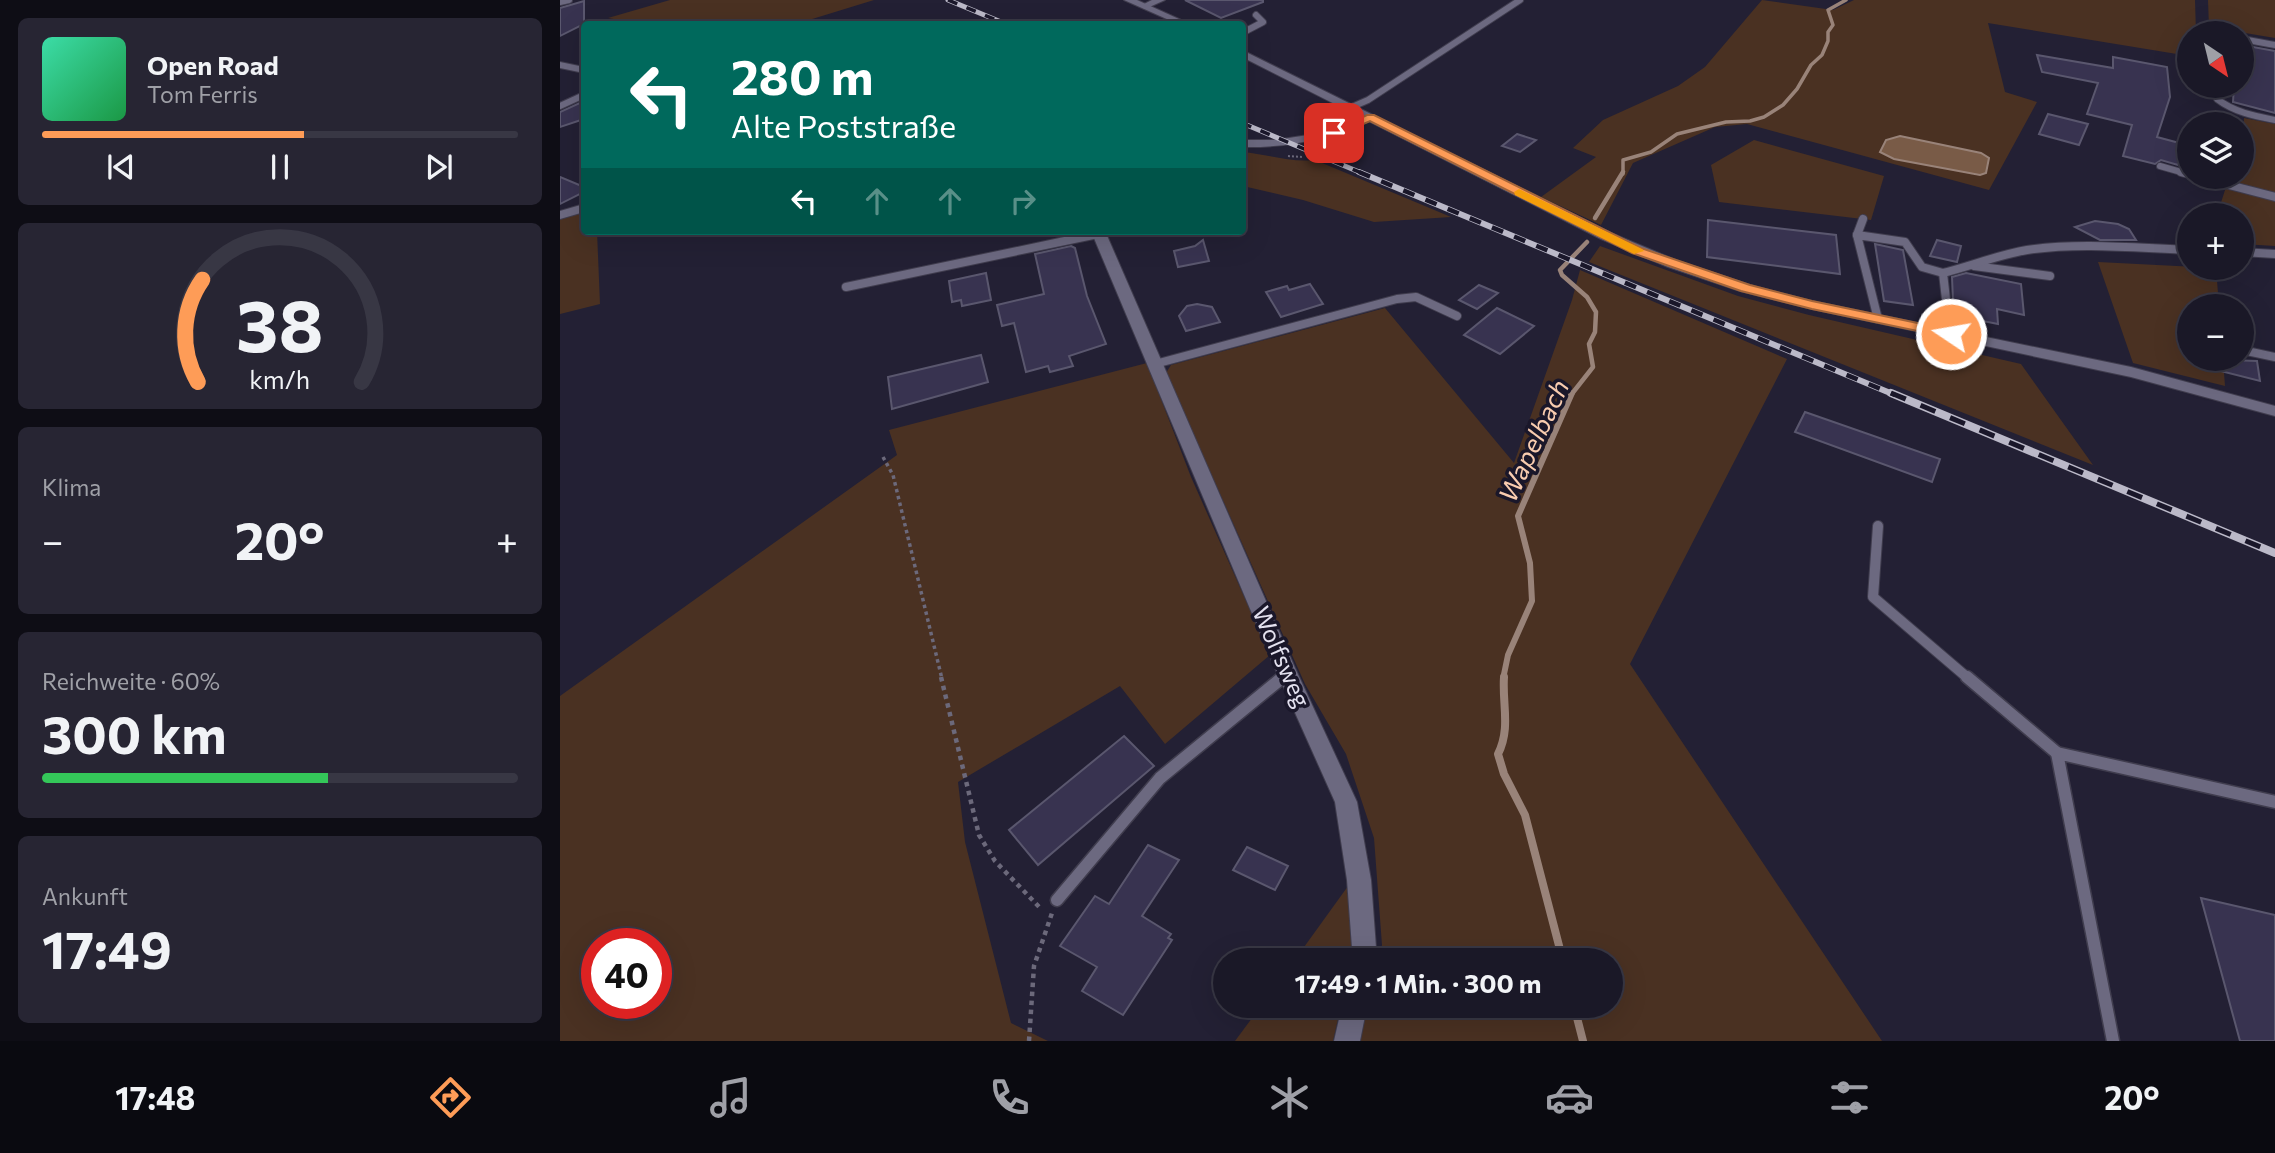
<!DOCTYPE html>
<html lang="de">
<meta charset="utf-8">
<style>
body{margin:0;font-family:Commissioner,sans-serif;background:#272533;color:#f1f3f6;height:100vh;display:flex;flex-direction:column;font-size:26px;white-space:nowrap}
*{box-sizing:border-box;margin:0}
p{font-size:23px;color:#9fa0a7}
.icon{flex:none;width:38px;height:38px;fill:none;stroke:currentColor;stroke-width:2;stroke-linecap:round;stroke-linejoin:round}
.map{position:relative;flex:1;overflow:hidden}
.side{display:flex;flex-direction:column;gap:18px;padding:18px;background:#0e0d15;width:560px}
.side>*{flex:none}
.guide{position:absolute;left:21px;top:21px;width:665px;height:214px;border-radius:7px;box-shadow:0 7px 28px #0002,0 0 0 2px #383744;background:#00695c;color:#fff;overflow:hidden}
.needle{width:46px;rotate:145deg}
.fabs{position:absolute;left:1617px;top:21px;display:grid;gap:14px}
.fabs a{display:grid;place-items:center;width:77px;height:77px;border-radius:50%;background:#1a1827;box-shadow:0 7px 28px #0002,0 0 0 2px #383744;font-size:35px}
.speed{position:absolute;left:21px;top:928px;display:flex;gap:14px;font-size:35px;font-weight:700;text-align:center}
.speed>*{display:grid;place-content:center;width:91px;height:91px;border-radius:50%;background:#1a1827;box-shadow:0 7px 28px #0002,0 0 0 2px #383744;line-height:1}
.speed .limit{border:10px solid #d22;background:#fff;color:#111}
.pin{position:absolute;display:grid;place-items:center;width:60px;height:60px;color:#fff;margin:-30px;border-radius:14px;box-shadow:0 4px 10px #0006}
.me{position:absolute;width:77px;margin:-38px;rotate:282deg;stroke-linejoin:round;filter:drop-shadow(0 0 5px #0008)}
.turn{display:flex;align-items:center;gap:24px;height:147px;padding:0 35px;font-size:32px}
.turn .icon{width:91px;height:91px;stroke-width:2.5}
.turn b{display:block;font-size:49px;line-height:60px}
.lanes{display:flex;align-items:center;height:66px;padding:0 35px;background:#0003;justify-content:center;gap:35px;direction:ltr}
.lanes .off{opacity:.35}
.big{font-size:52px;font-weight:700;line-height:1.1}
.side .widget{flex:1;display:flex;flex-direction:column;justify-content:center;gap:10px;min-width:0;padding:0 24px;border-radius:10px;background:#272533}
.side .dial{align-items:center;gap:0}
.dial svg{height:182px;overflow:visible;fill:none;stroke:#383744;stroke-width:7;stroke-linecap:round;text-anchor:middle}
.dial text{fill:#f1f3f6;stroke:none}
.song{display:flex;align-items:center;gap:21px}
.cover{width:84px;height:84px;border-radius:10px;background:linear-gradient(135deg,hsl(160 70% 55%),hsl(140 70% 35%))}
.played{height:7px;border-radius:4px;background:linear-gradient(90deg,#fe9c57 55%,#383744 55%)}
.keys{display:flex;justify-content:space-around;direction:ltr}
.heat{display:flex;justify-content:space-between;align-items:center;font-size:38px;direction:ltr}
.charge{height:10px;border-radius:5px;background:linear-gradient(90deg,#34c759 60%,#383744 0)}
.trip{position:absolute;left:653px;top:948px;width:410px;height:70px;border-radius:35px;background:#1a1827;box-shadow:0 7px 28px #0002,0 0 0 2px #383744;font-weight:700;line-height:70px;text-align:center}
.menu{display:flex;height:112px;justify-content:space-around;align-items:center;background:#0a0a10;color:#9fa0a7}
.menu .icon{width:49px;height:49px}
.menu .active{color:#fe9c57}
.menu b{font-size:32px;color:#f1f3f6}
main{display:flex;flex:1;min-height:0}
.map>svg:first-child{display:block}
</style>
<main>
<section class="side">
<div class="widget">
<div class="song"><i class="cover"></i><div><b>Open Road</b><p>Tom Ferris</p></div></div>
<div class="played"></div>
<div class="keys"><svg class="icon" aria-label="previous" viewBox="0 0 24 24"><path d="M18 5L8 12l10 7zM5 5v14"/></svg><svg class="icon" aria-label="pause" viewBox="0 0 24 24"><path d="M8 5v14M16 5v14"/></svg><svg class="icon" aria-label="next" viewBox="0 0 24 24"><path d="M6 5l10 7-10 7zM19 5v14"/></svg></div>
</div>
<div class="widget dial"><svg viewBox="0 0 100 80">
<path d="M14 69A42 42 0 1 1 86 69"/>
<path d="M14 69A42 42 0 0 1 16 24" stroke="#fe9c57"/>
<text x="50" y="56" font-size="32" font-weight="700">38</text>
<text x="50" y="72" font-size="11">km/h</text>
</svg></div>
<div class="widget"><p>Klima</p>
<div class="heat"><a>−</a><b class="big">20°</b><a>+</a></div>
</div>
<div class="widget"><p>Reichweite · 60%</p><b class="big">300 km</b><div class="charge"></div></div>
<div class="widget"><p>Ankunft</p><b class="big">17:49</b></div>
</section>
<div class="map">
<svg width="1715" height="1041" viewBox="0 0 1715 1041">
<rect width="100%" height="100%" fill="#232034"/>
<g fill="#4a3122" fill-rule="evenodd">
<polygon points="110,0 314,0 236,24 82,24 48,18"/>
<polygon points="1202,0 1273,10 1294,0 1635,0 1636,33 1629,33 1629,56 1428,23 1445,92 1477,102 1429,190 1187,124 1155,127 1073,163 1041,225 981,197 1036,157 1013,148 1043,120 1118,86 1145,67"/>
<polygon points="1648,0 1715,0 1715,38 1649,27"/>
<polygon points="1684,118 1715,124 1715,194 1667,182 1669,177 1682,177"/>
<polygon points="1194,140 1324,176 1311,220 1159,202 1151,165"/>
<path d="M682 152C707 154 731 163 755 160L891 217 814 222 743 200 683 186Z"/>
<polygon points="1666,187 1715,200 1715,246 1682,244 1682,215 1657,215"/>
<polygon points="24,211 24,231 37,231 40,304 0,314 0,218"/>
<polygon points="1040,246 1178,296 1249,315 1461,364 1533,465 1029,262"/>
<polygon points="1538,262 1656,268 1659,306 1629,306 1629,359 1663,359 1665,386 1573,363"/>
<polygon points="1020,270 1227,359 1070,664 1322,1041 798,1041 807,1006 1050,1006 1050,961 818,961 822,945 814,838 786,754 745,684 606,373 611,365 825,308 954,463 1012,300"/>
<path d="M587 363 631 477 710 655 605 744 560 686 398 782 405 842 451 1023 488 1041H0V696L337 455 329 430ZM37 943H96V1003H37Z"/>
<polygon points="791,882 791,961 734,961"/>
<polygon points="701,1006 781,1006 773,1041 675,1041"/>
</g>
<polygon fill="#795b47" stroke="#998379" stroke-width="2" points="1340,136 1421,153 1429,158 1426,173 1420,175 1334,159 1320,152 1326,140"/>
<g fill="none" stroke-linecap="round" stroke-linejoin="round">
<polyline stroke="#998379" stroke-width="3.5" points="1063,174 1063,160 1091,152 1117,134 1166,122 1190,121 1204,117 1223,105 1237,89 1251,65 1262,55 1268,41 1268,32 1273,25 1268,10 1286,0"/>
<g stroke="#998379" stroke-width="4.5">
<polyline points="1035,218 1063,172"/>
<polyline points="1011,395 1033,367 1029,344 1035,332 1036,312 1027,297 1002,275 1000,270 1027,242"/>
</g>
<polyline stroke="#998379" stroke-width="6" points="943,679 948,655 972,601 970,563 958,516 1012,393"/>
<g stroke="#998379" stroke-width="8">
<path d="M944 677C942 704 951 728 938 754L944 774 965 815 1003 961"/>
<polyline points="1014,1006 1023,1041"/>
</g>
</g>
<g fill="#383350" stroke="#5a576e" stroke-width="2">
<polygon points="625,0 703,0 703,2 661,18"/>
<polygon points="24,1 24,24 0,36 0,8"/>
<polygon points="1682,45 1715,51 1715,113 1673,102 1674,86 1682,86"/>
<polygon points="1477,55 1553,68 1553,57 1607,67 1610,97 1597,137 1623,144 1618,165 1601,160 1595,164 1563,156 1572,125 1527,114 1538,83 1482,72"/>
<polygon points="24,101 24,119 0,127 0,112"/>
<polygon points="1488,114 1528,124 1519,145 1479,134"/>
<polygon points="957,134 976,140 960,152 942,146"/>
<polygon points="0,177 24,187 24,192 0,204"/>
<polygon points="1148,220 1276,235 1280,274 1147,257"/>
<polygon points="1535,221 1558,224 1569,229 1576,240 1540,240 1515,227"/>
<polygon points="643,240 649,261 618,267 614,251 635,246"/>
<polygon points="1377,240 1401,246 1397,262 1370,256"/>
<polygon points="1315,244 1343,250 1353,305 1324,301"/>
<polygon points="511,246 515,248 527,296 546,344 509,356 513,366 490,372 488,366 466,372 454,323 442,326 437,305 484,294 475,254"/>
<polygon points="426,273 431,300 402,306 401,300 392,302 389,281"/>
<polygon points="1406,273 1461,284 1464,315 1437,309 1438,324 1397,316 1397,302 1393,301 1392,277"/>
<polygon points="750,284 763,304 721,317 706,292 727,286 729,290"/>
<polygon points="919,285 938,293 917,309 899,300"/>
<polygon points="637,304 652,307 660,322 626,331 619,316 627,306"/>
<polygon points="937,308 974,326 940,354 904,335"/>
<polygon points="421,355 428,382 332,409 328,377"/>
<polygon points="1638,359 1697,361 1700,381 1637,365"/>
<polygon points="1245,412 1380,459 1372,482 1235,432"/>
<polygon points="564,736 594,766 478,865 449,830"/>
<polygon points="588,845 619,860 582,916 611,934 608,938 612,940 563,1015 522,991 537,967 500,946 535,896 549,904"/>
<polygon points="687,847 728,866 715,890 673,870"/>
<polygon points="1641,898 1715,915 1715,1041 1680,1041"/>
</g>
<g fill="none" stroke-linecap="round" stroke-linejoin="round">
<g stroke="#403d4e" stroke-width="8">
<g id="service-far3">
<polyline points="0,2 9,0"/>
<polyline points="682,33 703,22 696,15"/>
<polyline points="1682,39 1715,45"/>
<path d="M1658 86 1657 99C1674 112 1694 116 1715 120"/>
<polyline points="0,106 24,95"/>
<polyline points="792,107 808,100 960,0"/>
<polyline points="1600,166 1628,174"/>
</g>
</g>
<g stroke="#403d4e" stroke-width="10">
<g id="service-far2">
<polyline points="1621,172 1629,174"/>
<polyline points="1638,177 1715,197"/>
<polyline points="1297,235 1303,219"/>
<polyline points="1682,252 1715,254"/>
<polyline points="1414,266 1490,276"/>
<polyline points="286,287 538,234"/>
<path d="M1388 317 1383 273C1411 266 1438 255 1467 250 1520 242 1576 248 1629 250"/>
<polyline points="1318,319 1297,235 1345,242 1362,267 1383,273"/>
<polyline points="1682,350 1715,357"/>
<polyline points="595,364 837,299 856,297 897,316"/>
</g>
</g>
<g stroke="#403d4e" stroke-width="12">
<g id="service-far1">
<polyline points="1318,526 1313,597 1409,679"/>
<polyline points="721,679 728,673"/>
</g>
</g>
<g stroke="#403d4e" stroke-width="15">
<g id="service">
<polyline points="1407,677 1497,753"/>
<polyline points="497,900 600,778 723,677"/>
<polyline points="1553,1041 1497,753 1715,802"/>
</g>
</g>
<g stroke="#403d4e" stroke-width="2">
<g id="minor">
<polygon points="592,0 605,0 585,9 580,6"/>
<polygon points="0,62 24,67 24,73 0,68"/>
<path d="M810 114 816 117 814 119C771 139 729 148 682 147V140H716L748 135Z"/>
<polygon points="24,204 24,212 0,219 0,211"/>
<polygon points="531,231 545,231 735,668 797,802 811,880 817,961 793,961 787,880 775,802 715,668"/>
<polygon points="782,1006 807,1006 800,1041 774,1041"/>
</g>
</g>
<g stroke="#403d4e" stroke-width="2">
<g id="tertiary">
<polygon points="564,0 577,0 630,24 618,24"/>
<polygon points="682,50 1051,233 1118,261 1190,285 1252,301 1571,367 1715,406 1715,416 1571,377 1252,309 1180,291 1108,267 1041,239 682,57"/>
</g>
</g>
<polyline stroke="#6c697b" stroke-width="2" stroke-dasharray="2 2" stroke-linecap="butt" points="728,156 742,157"/>
<polyline stroke="#6c697b" stroke-width="3.5" stroke-dasharray="3.5 3.5" stroke-linecap="butt" points="323,457 333,475 382,679"/>
<g stroke="#6c697b" stroke-width="4.5" stroke-dasharray="4.5 4.5" stroke-linecap="butt">
<polyline points="381,677 419,835 435,861 482,910"/>
<polyline points="469,1041 474,966 492,913"/>
</g>
<use href="#service-far3" stroke="#6c6980" stroke-width="6"/>
<use href="#service-far2" stroke="#6c6980" stroke-width="8"/>
<use href="#service-far1" stroke="#6c6980" stroke-width="10"/>
<use href="#service" stroke="#6c6980" stroke-width="12"/>
<use href="#minor" fill="#6c6980" fill-rule="evenodd"/>
<use href="#tertiary" fill="#6c6980" fill-rule="evenodd"/>
<g stroke="#bbb9c8" stroke-width="5">
<g id="rail-far2">
<polyline points="388,0 446,24"/>
<polyline points="682,123 804,174"/>
</g>
</g>
<g stroke="#bbb9c8" stroke-width="6">
<polyline id="rail-far1" points="799,172 1335,395"/>
</g>
<g stroke="#bbb9c8" stroke-width="8">
<polyline id="rail" points="1331,393 1715,553"/>
</g>
<use href="#rail-far2" stroke="#1a172a" stroke-width="3.5" stroke-dasharray="10" stroke-linecap="butt"/>
<use href="#rail-far1" stroke="#1a172a" stroke-width="4.5" stroke-dasharray="12" stroke-linecap="butt"/>
<use href="#rail" stroke="#1a172a" stroke-width="5" stroke-dasharray="16" stroke-linecap="butt"/>
</g>
<polygon fill="#fe9c57" stroke="#a56539" stroke-width="2" points="807,115 814,115 1081,248 1190,285 1252,301 1391,330 1397,334 1391,338 1252,309 1181,291 1072,253 810,121 778,135 769,133"/>
<polygon fill="#f59e0b" points="959,189 1082,249 1084,251 1074,254 955,195 954,192"/>
<g text-anchor="middle" stroke-width="7" stroke-linejoin="round" paint-order="stroke">
<g font-size="24" fill="#e3e1ef" stroke="#1a172a">
<text transform="translate(721 657) rotate(66)" y="8">Wolfsweg</text>
</g>
<g font-size="26" font-style="italic" fill="#f9ccaf" stroke="#1a172a">
<text transform="translate(974 441) rotate(-65)" y="9">Wapelbach</text>
</g>
</g>
</svg>
<div class="fabs">
<a><svg class="needle" viewBox="-14 -14 28 28"><path d="M0-13l5 13h-10z" fill="#e53935"/><path d="M0 13l5-13h-10z" fill="#9fa0a7"/></svg></a>
<a><svg class="icon" aria-label="layers" viewBox="0 0 24 24"><path d="M12 4l9 5-9 5-9-5zM3 14l9 5 9-5"/></svg></a>
<a>+</a>
<a>−</a>
</div>
<div class="speed"><div class="limit">40</div></div>
<div class="pin" style="left:774px;top:133px;background:#d93025"><svg class="icon" aria-label="arrive" viewBox="0 0 24 24"><path d="M6 21V4h12l-3 4 3 4H6"/></svg></div>
<svg class="me" style="left:1391px;top:334px" viewBox="-20 -20 40 40"><circle r="17" fill="#fe9c57" stroke="#fff" stroke-width="3"/><path d="M0-11L8 9 0 5-8 9z" fill="#fff"/></svg>
<div class="trip">17:49 · 1 Min. · 300 m</div>
<div class="guide">
<div class="turn"><svg class="icon" aria-label="left" viewBox="0 0 24 24"><path d="M17 20v-9H6M10 6l-5 5 5 5"/></svg><div><b>280 m</b>Alte Poststraße</div></div>
<div class="lanes"><svg class="icon" aria-label="left" viewBox="0 0 24 24"><path d="M17 20v-9H6M10 6l-5 5 5 5"/></svg><svg class="icon off" aria-label="ahead" viewBox="0 0 24 24"><path d="M12 20V5M6 11l6-6 6 6"/></svg><svg class="icon off" aria-label="ahead" viewBox="0 0 24 24"><path d="M12 20V5M6 11l6-6 6 6"/></svg><svg class="icon off" aria-label="right" viewBox="0 0 24 24"><path d="M7 20v-9h11M14 6l5 5-5 5"/></svg></div>
</div>
</div>
</main>
<nav class="menu">
<b>17:48</b>
<svg class="icon active" aria-label="directions" viewBox="0 0 24 24"><path d="M12 3l9 9-9 9-9-9zM9 14v-3h6M13 9l2 2-2 2"/></svg>
<svg class="icon" aria-label="music" viewBox="0 0 24 24"><path d="M9 18V5l10-2v13"/><circle cx="6" cy="18" r="3"/><circle cx="16" cy="16" r="3"/></svg>
<svg class="icon" aria-label="phone" viewBox="0 0 24 24"><path d="M5 4h4l2 5-3 2q2 4 5 5l2-3 5 2v4C11 20 4 13 5 4z"/></svg>
<svg class="icon" aria-label="climate" viewBox="0 0 24 24"><path d="M12 3v18M4 7l16 10M4 17L20 7"/></svg>
<svg class="icon" aria-label="car" viewBox="0 0 24 24"><path d="M5 17H2v-5l4-1 3-4h7l3 4 3 1v5h-3M9 17h6M6 11h13"/><circle cx="7" cy="17" r="2"/><circle cx="17" cy="17" r="2"/></svg>
<svg class="icon" aria-label="filters" viewBox="0 0 24 24"><path d="M4 7h16M4 17h16"/><circle cx="9" cy="7" r="2"/><circle cx="15" cy="17" r="2"/></svg>
<b>20°</b>
</nav>
